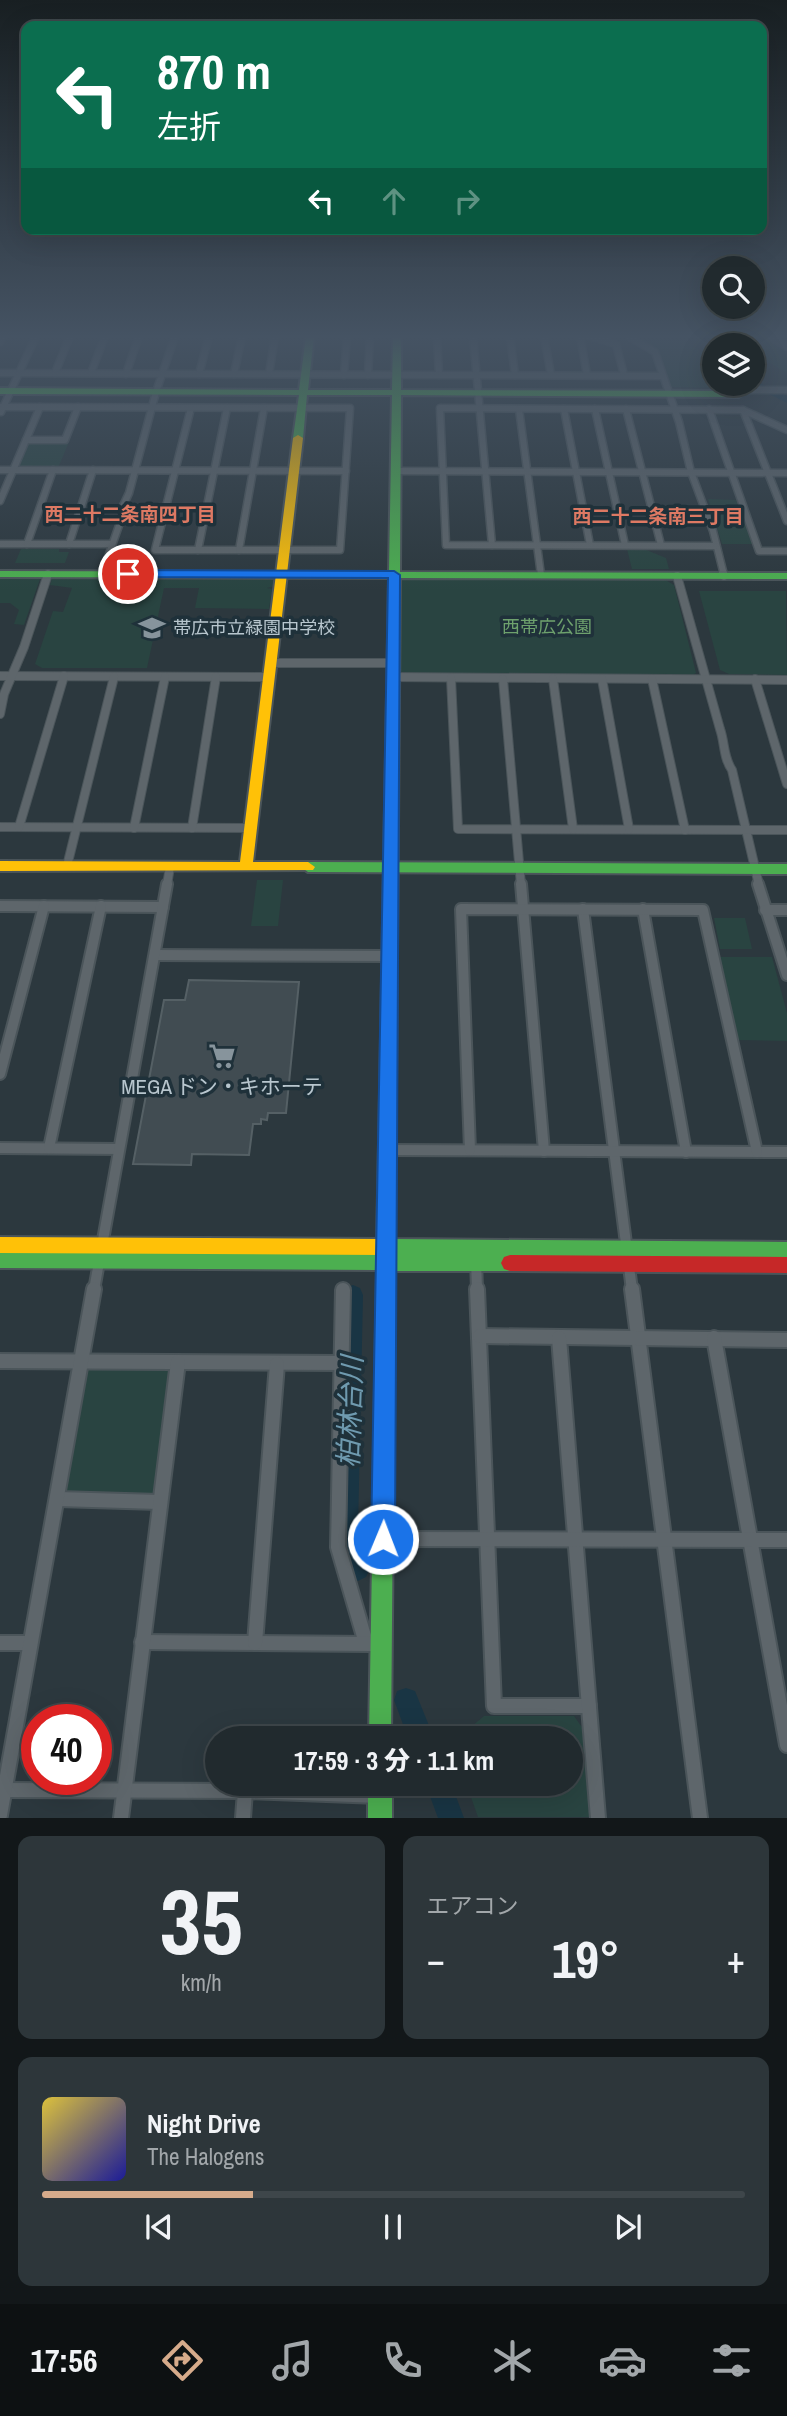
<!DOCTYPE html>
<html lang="ja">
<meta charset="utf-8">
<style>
body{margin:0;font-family:"Archivo Narrow","Noto Sans JP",sans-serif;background:#2d363a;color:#f1f3f6;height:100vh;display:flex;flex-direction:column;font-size:26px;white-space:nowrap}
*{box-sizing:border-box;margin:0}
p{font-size:23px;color:#a2a7aa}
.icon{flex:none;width:38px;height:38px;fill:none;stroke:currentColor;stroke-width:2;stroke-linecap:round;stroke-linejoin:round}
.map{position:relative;height:1818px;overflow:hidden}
.details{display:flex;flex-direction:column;gap:18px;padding:18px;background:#121719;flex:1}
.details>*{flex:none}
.hud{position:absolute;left:21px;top:21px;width:746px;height:214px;border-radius:14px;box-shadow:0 7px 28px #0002,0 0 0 2px #3e464a;background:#0b6e4f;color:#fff;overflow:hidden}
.fabs{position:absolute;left:702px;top:256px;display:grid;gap:14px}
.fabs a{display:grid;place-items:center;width:63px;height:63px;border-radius:50%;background:#212a2e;box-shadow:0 7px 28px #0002,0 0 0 2px #3e464a;font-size:35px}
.speed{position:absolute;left:21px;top:1704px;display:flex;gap:14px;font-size:35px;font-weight:700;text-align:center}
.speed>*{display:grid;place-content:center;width:91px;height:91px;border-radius:50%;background:#212a2e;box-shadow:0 7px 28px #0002,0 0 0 2px #3e464a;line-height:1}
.speed .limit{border:10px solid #d22;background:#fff;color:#111}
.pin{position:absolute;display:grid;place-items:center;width:60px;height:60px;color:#fff;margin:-30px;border:4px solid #fff;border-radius:50%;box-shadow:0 2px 7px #0007}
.me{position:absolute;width:77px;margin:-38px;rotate:1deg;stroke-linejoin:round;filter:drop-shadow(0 0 5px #0008)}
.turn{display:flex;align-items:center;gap:24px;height:147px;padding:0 21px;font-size:32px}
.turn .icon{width:91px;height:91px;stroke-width:2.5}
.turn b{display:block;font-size:49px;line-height:60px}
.lanes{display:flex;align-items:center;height:66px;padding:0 21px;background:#0003;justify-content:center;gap:35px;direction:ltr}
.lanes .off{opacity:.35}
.big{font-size:52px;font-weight:800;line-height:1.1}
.details .widget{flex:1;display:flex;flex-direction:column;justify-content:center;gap:10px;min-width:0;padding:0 24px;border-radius:14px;background:#2d363a}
.details .dial{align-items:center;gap:0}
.dial b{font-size:91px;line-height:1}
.song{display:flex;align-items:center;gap:21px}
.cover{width:84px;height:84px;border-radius:10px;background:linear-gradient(135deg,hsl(50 70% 55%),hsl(240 70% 35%))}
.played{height:7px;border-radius:4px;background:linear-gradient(90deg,#d6ab8b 30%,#3e464a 30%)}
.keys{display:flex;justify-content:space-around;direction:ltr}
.heat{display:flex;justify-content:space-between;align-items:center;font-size:38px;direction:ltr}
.details .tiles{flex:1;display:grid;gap:18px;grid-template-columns:1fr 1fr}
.widget:last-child{grid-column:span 2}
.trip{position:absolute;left:205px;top:1726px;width:378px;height:70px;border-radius:35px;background:#212a2e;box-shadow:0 7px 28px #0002,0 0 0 2px #3e464a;font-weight:800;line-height:70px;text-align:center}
.tabs{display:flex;height:112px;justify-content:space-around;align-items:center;background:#0d1112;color:#a2a7aa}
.tabs .icon{width:49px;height:49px}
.tabs .active{color:#d6ab8b}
.tabs b{font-size:32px;color:#f1f3f6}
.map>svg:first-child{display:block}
</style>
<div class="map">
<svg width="787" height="1818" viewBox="0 0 787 1818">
<rect width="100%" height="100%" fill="#2c383e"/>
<g fill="#294441">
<path d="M634 336C676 336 680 335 714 361V375L706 379 716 388 669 387 658 352Z"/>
<polygon points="724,336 764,336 787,350 787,373 753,353 752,345 738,345"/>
<polygon points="33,442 69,442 58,468 19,467 28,444"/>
<polygon points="708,499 737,500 753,544 722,544"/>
<polygon points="21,549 59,549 59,552 69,552 65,563 15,563"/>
<polygon points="627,549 644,549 666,558 669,569 632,569"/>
<polygon points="62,576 270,576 275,580 275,586 267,588 272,589 269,609 195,608 199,588 164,588 147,668 42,668 35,664 53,611 63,612 72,588 50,585 52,579"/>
<polygon points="0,577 40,579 24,625 14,624 19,610 10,603 0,603"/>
<polygon points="405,578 664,579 674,585 696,673 691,676 408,674 399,671 399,582"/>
<polygon points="699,591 786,591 787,675 729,674 720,670"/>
<polygon points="257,880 283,880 278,926 251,926"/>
<polygon points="714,918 745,918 752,949 720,949"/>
<polygon points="718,957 772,957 787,1013 787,1041 737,1040"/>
<polygon points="90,1366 174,1368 154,1497 72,1495 63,1491 85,1370"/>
<polygon points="484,1716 574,1716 584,1730 591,1817 478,1817 466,1783 570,1783 570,1738 458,1738"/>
</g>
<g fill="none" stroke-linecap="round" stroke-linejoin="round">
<g fill="#193544" fill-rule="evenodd">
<polygon points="752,379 787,396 787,403 749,384 752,383"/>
<polygon points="353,1285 360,1288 363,1295 358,1529 370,1569 366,1577 358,1581 350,1577 336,1529 343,1295 346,1288"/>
<polygon points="406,1688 415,1691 434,1738 408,1738 394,1700 397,1691"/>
<polygon points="425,1783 451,1783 464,1818 438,1818"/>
</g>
</g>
<polygon fill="#414c52" stroke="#556065" stroke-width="2" points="189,980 299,982 286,1113 268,1113 267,1120 261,1119 261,1124 253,1124 249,1155 192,1154 191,1165 133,1164 164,1000 185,1000"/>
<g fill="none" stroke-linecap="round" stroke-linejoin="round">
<g stroke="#4b555a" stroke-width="9">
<g id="street-far3">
<polyline points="437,336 439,375"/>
<polyline points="473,336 492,545"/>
<polyline points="510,336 515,375"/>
<polyline points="544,336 551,375"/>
<polyline points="580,336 587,375"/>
<polyline points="589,336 616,344 624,375"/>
<polyline points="628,336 655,352 679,422 691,472 713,531 724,575"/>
<polyline points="769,336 787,347"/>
<polyline points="0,342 3,336"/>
<polyline points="0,373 662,376"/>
<polyline points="55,373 70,336"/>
<polyline points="91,373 105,336"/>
<polyline points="126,374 139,336"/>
<polyline points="199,374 209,336"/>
<polyline points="234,374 242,336"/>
<polyline points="269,374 275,336"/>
<polyline points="344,375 347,336"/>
<polyline points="368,375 370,336"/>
<polyline points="733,390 787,390"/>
<polyline points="0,407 350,408 340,550 155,550 191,408"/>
<polyline points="519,409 541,575"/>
<polyline points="564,409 590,545"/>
<polyline points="595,409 625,545"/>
<polyline points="626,409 661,545"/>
<polyline points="709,409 759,551 787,551"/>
<polyline points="743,410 787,521"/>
<polyline points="1,412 36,336"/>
<polyline points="26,440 65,440 78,407"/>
<polyline points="0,470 346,471"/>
<polyline points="395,471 787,473"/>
<polyline points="0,501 40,407"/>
<polyline points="0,544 112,544"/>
<polyline points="27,544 53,470"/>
<polyline points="69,544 93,470"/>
<polyline points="716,546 446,545 440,408 743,410 787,430"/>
<polyline points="198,550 227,408"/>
<polyline points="239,550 264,408"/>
<polyline points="102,574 123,514 122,508 129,493 156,392 175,336"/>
</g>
</g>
<g stroke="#4b555a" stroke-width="10">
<g id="street-far2">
<polyline points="723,573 724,576"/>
<path d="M677 576C691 627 706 678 720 729 725 743 723 757 732 770L759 885"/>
<polyline points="271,663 393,663"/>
<polyline points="0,676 269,677"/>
<polyline points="394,677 787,680"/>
<polyline points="451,678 458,829 787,830"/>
<polyline points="503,679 521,885"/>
<polyline points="553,679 573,829"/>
<polyline points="602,679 629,829"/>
<polyline points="652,679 685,830"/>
<polyline points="755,679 787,784"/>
<polyline points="0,714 4,694 24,647 48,574"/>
<polyline points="0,827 251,828"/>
<polyline points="19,827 64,676"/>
<polyline points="134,828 165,677"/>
<polyline points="192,828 216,677"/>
<polyline points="67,866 114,677"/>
<polyline points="167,885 170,867"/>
</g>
</g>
<g stroke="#4b555a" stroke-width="14">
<g id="street-far1">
<polyline points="521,884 544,1151"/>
<polyline points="758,884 787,975"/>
<polyline points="0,906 163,907"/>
<polyline points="583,909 632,1290"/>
<polyline points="643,909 686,1152"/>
<polyline points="765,910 787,910"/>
<polyline points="155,955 389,956"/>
<polyline points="0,1074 44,906"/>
<polyline points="0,1148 119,1149"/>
<polyline points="49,1148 101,906"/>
<polyline points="387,1150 787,1152"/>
<polyline points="470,1150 461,909 703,910 757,1152"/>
<polyline points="476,1259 477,1290"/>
<polyline points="94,1290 167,884"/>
</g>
</g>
<g stroke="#4b555a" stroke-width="18">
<g id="street">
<polyline points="477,1289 494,1706 589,1706"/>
<polyline points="632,1289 700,1818"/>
<polyline points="343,1290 338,1547 366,1643"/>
<polyline points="480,1336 787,1340"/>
<polyline points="559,1338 598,1818"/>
<polyline points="714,1338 787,1745"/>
<polyline points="0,1361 340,1363"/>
<polyline points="58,1499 159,1502"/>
<polyline points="383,1539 787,1540"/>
<polyline points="142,1642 371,1644"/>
<polyline points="0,1643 30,1643"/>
<polyline points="255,1643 277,1364"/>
<polyline points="0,1790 245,1791 379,1796"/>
<polyline points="0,1815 94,1289"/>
<polyline points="121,1818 178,1362"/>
<polyline points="243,1818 245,1791"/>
</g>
</g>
<g stroke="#4b555a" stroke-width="4">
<g id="fast">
<polygon points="306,336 314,336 308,390 392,390 393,336 401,336 401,390 739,391 743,394 739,397 401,395 400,572 787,573 787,579 400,578 399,695 393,699 387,695 389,578 0,577 0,571 389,572 392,395 307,395 303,438 298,441 293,438 299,395 0,394 0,388 299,390"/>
<polygon points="308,862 787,864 787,874 308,872 301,867"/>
<polygon points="388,1086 394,1088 396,1093 395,1239 787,1242 787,1258 514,1256 519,1263 516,1269 510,1271 395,1271 391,1738 369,1738 377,1270 0,1268 0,1252 377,1254 374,1247 377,1241 380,1093 382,1088"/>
<rect x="368" y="1783" width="24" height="35"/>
</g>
</g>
<g stroke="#4b555a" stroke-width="4">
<g id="slow">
<polygon points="298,435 303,438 253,862 308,862 315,867 313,870 0,871 0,861 240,862 293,438"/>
<polygon points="393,691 399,695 396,1093 394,1098 388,1100 382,1098 380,1093 387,695"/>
<polygon points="0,1237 383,1239 389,1241 392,1247 389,1253 383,1255 0,1253"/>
</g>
</g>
<g stroke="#4b555a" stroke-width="4">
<polygon id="jam" points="510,1255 787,1257 787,1273 510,1271 504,1269 501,1263 504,1257"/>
</g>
<use href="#street-far3" stroke="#5e666b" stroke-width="6"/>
<use href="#street-far2" stroke="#5e666b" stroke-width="8"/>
<use href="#street-far1" stroke="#5e666b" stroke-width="10"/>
<use href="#street" stroke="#5e666b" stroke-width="14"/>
<use href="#fast" fill="#4caf50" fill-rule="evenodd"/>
<use href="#slow" fill="#ffc107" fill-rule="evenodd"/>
<use href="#jam" fill="#c62828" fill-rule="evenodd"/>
</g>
<linearGradient id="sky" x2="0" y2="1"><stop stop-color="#181f22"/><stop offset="0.57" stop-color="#455363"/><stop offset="1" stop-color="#455363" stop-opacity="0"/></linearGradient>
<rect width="787" height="591" fill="url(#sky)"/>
<polygon fill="#1a73e8" stroke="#114b97" stroke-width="2" points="128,570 394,571 400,575 395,1539 391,1548 383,1551 375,1548 371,1539 388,578 124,577 122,574"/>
<defs>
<g id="school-bare" transform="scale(2.1)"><path d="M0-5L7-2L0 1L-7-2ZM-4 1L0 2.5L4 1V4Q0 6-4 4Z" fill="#87949c" stroke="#1f313a" stroke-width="2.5" paint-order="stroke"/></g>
<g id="supermarket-bare" transform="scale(2.1)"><path d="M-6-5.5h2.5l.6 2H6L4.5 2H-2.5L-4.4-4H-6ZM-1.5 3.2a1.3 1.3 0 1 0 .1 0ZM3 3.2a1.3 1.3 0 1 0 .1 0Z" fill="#87949c" stroke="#1f313a" stroke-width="2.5" paint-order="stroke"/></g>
</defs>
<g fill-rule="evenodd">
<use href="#school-bare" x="152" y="628"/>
<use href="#supermarket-bare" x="222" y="1056"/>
</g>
<g text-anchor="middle" stroke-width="7" stroke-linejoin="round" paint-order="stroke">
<g font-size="18" fill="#6ea16d" stroke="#1f313a">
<text x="547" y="633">西帯広公園</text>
</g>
<g font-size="18" fill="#b8c6ce" stroke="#1f313a" text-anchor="start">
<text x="173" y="634">帯広市立緑園中学校</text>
</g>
<g font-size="19" font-weight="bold" fill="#de7963" stroke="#1f313a">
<text x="130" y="521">西二十二条南四丁目</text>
<text x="658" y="523">西二十二条南三丁目</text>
</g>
<g font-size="21" fill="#b8c6ce" stroke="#1f313a">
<text x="222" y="1094">MEGA ドン・キホーテ</text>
</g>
<g font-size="28" font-style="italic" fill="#6f9aaf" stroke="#1f313a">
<text transform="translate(350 1412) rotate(-88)" y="10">柏林台川</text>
</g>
</g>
</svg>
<div class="fabs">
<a><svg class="icon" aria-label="search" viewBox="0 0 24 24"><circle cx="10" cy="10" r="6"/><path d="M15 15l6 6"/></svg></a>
<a><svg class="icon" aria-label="layers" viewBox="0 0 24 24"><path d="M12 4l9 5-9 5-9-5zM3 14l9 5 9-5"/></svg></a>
</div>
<div class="speed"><div class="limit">40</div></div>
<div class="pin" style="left:128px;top:574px;background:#d93025"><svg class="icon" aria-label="arrive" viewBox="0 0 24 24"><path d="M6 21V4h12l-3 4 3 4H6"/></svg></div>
<svg class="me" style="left:383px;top:1539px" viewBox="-20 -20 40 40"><circle r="17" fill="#1a73e8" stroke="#fff" stroke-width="3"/><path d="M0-11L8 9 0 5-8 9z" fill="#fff"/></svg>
<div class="trip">17:59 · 3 分 · 1.1 km</div>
<div class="hud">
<div class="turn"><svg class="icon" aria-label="left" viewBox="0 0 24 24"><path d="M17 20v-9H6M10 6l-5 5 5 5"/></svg><div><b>870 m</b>左折</div></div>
<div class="lanes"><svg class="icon" aria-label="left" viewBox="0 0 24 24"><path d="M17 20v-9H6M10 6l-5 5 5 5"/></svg><svg class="icon off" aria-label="ahead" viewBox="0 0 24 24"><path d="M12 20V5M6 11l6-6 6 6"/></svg><svg class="icon off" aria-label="right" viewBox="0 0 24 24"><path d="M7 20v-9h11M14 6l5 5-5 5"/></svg></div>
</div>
</div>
<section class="details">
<div class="tiles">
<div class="widget dial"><b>35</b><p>km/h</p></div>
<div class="widget"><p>エアコン</p>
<div class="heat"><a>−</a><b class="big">19°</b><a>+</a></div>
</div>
<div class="widget">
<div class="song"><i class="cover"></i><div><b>Night Drive</b><p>The Halogens</p></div></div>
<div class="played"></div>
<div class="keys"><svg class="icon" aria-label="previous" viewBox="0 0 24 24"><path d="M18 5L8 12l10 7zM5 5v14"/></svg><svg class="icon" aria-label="pause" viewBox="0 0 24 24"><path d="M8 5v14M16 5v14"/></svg><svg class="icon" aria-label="next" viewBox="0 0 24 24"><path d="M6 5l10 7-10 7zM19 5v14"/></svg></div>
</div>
</div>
</section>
<nav class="tabs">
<b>17:56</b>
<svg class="icon active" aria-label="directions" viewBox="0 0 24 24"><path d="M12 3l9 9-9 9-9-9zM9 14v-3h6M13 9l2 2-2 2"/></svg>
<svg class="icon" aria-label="music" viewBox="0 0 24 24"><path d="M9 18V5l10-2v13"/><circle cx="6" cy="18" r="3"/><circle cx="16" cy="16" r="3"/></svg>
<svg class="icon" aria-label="phone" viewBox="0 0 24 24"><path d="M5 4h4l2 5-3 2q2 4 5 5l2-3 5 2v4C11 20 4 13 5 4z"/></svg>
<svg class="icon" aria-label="climate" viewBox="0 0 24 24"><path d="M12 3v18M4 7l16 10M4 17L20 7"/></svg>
<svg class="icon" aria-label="car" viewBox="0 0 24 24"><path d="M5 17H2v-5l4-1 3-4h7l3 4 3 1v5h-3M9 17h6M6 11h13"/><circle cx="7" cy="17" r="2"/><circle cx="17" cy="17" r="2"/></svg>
<svg class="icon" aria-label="filters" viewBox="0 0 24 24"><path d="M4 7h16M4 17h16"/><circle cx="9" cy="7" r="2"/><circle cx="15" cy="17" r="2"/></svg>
</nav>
